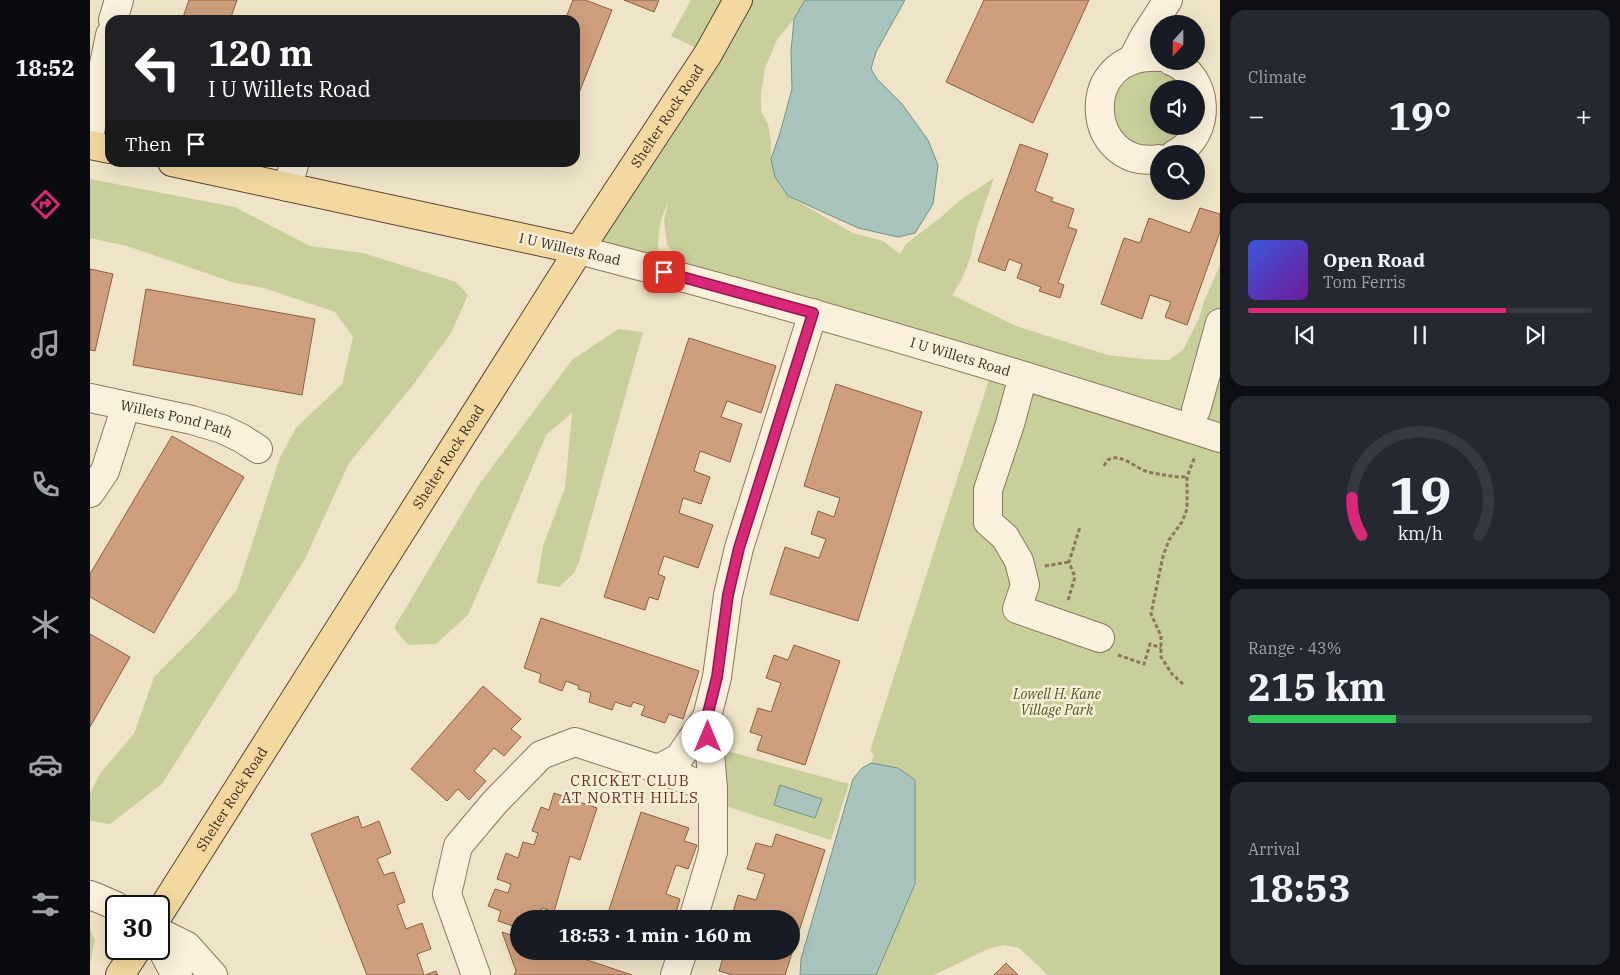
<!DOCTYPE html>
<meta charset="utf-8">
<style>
body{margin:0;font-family:"IBM Plex Serif",serif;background:#242831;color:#f1f3f6;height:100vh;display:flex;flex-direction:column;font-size:19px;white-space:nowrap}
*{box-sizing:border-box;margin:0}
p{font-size:16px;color:#9ea1a6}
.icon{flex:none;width:28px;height:28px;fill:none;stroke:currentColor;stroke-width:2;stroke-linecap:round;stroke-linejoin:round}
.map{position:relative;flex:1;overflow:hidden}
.side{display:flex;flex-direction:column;gap:10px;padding:10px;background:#0d0f14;width:400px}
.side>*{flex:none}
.top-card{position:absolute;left:15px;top:15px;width:475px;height:152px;border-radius:15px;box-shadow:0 5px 20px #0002;background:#202124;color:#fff;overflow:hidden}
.needle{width:32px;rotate:201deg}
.fabs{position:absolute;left:1060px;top:15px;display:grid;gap:10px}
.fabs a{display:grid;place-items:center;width:55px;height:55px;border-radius:50%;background:#171b24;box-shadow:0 5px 20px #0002;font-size:25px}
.speed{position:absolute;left:15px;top:895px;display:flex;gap:10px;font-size:25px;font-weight:700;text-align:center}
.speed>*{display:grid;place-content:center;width:65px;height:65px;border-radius:50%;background:#171b24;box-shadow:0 5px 20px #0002;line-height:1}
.speed .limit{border:2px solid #111;border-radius:8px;background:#fff;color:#111}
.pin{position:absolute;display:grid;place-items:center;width:42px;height:42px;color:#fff;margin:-21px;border-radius:10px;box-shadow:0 2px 8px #0006}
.me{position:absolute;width:55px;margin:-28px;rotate:0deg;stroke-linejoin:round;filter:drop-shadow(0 0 4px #0008)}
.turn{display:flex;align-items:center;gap:18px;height:105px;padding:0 20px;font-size:22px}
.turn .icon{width:65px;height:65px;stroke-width:2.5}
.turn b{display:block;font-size:35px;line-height:42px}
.then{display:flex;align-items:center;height:48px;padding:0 20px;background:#0003;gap:10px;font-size:19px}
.big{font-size:38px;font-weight:800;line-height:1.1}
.side .card{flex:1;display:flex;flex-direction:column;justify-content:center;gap:8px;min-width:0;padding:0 18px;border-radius:15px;background:#242831}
.side .dial{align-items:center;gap:0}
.dial svg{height:130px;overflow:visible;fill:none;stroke:#363941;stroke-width:7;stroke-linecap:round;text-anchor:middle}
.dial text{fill:#f1f3f6;stroke:none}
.song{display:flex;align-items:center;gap:15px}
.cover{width:60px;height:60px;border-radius:8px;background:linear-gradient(135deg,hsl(230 70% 55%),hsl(280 70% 35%))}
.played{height:5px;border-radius:2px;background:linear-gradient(90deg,#db2777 75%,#363941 75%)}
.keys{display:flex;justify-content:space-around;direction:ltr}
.heat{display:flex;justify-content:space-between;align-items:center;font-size:28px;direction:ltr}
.charge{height:8px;border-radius:4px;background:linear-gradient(90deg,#34c759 43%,#363941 0)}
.trip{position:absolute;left:420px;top:910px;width:290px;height:50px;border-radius:25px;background:#171b24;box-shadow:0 5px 20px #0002;font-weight:800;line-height:50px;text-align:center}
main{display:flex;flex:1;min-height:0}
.menu{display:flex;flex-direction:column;width:90px;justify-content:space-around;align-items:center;background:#090b0e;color:#9ea1a6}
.menu .icon{width:35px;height:35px}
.menu .on{color:#db2777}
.menu b{font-size:22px;color:#f1f3f6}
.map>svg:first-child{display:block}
</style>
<main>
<nav class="menu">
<b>18:52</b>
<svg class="icon on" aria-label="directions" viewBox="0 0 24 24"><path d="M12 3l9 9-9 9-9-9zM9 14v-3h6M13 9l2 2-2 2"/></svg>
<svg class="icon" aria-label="music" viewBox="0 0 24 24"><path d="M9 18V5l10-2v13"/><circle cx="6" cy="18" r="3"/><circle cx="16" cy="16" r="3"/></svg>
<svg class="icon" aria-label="phone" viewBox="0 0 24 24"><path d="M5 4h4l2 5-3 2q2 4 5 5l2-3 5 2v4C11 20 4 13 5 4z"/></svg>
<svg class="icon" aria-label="climate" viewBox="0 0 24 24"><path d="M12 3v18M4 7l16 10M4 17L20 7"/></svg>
<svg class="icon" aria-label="car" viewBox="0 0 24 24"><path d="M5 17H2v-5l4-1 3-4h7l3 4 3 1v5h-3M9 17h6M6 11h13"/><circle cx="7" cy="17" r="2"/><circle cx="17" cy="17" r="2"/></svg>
<svg class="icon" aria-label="filters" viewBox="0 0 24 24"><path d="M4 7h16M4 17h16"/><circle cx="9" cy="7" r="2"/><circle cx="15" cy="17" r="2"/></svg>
</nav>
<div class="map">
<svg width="1130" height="975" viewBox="0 0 1130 975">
<rect width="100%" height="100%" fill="#f0e4c8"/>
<g fill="#c9cf9b" fill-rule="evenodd">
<path d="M601 0H715L704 19 687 40 675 68 671 93V111L678 124 681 142V159L685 177 698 196 763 233 793 241 810 254 816 244 830 233 849 219 869 201 904 178 886 230 881 256 871 281 862 295 926 326 1018 355 1053 359 1079 360 1093 350 1109 318 1114 301 1130 265V430L643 283 590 260 577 245 574 220 578 203C568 223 566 243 570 265L489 250 617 53 581 36Z"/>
<path d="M1056 56 1069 57V61C1072 61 1077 61 1081 61 1086 62 1090 66 1094 69 1117 89 1118 123 1097 145 1093 149 1090 153 1084 154 1080 155 1074 154 1069 154V159C1017 167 988 102 1028 68 1036 61 1046 59 1056 56ZM1069 89H1106V126H1069Z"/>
<polygon points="0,179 145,207 220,246 273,253 366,282 378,295 361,333 320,389 259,463 215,559 72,784 20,824 0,821 0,793 11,772 44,734 64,677 104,637 147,590 190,457 206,428 252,384 263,337 245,312 174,288 145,283 37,246 0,238"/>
<polygon points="528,329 553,332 489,562 484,573 469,587 447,583 453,546 475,488 482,413 456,435 426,507 378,615 346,644 318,645 304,628 390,483 482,360"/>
<polygon points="903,367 1130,438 1130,975 958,975 929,948 913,945 898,949 844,975 786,975 825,884 825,792 797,766 781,763 784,755 780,751"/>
<polygon points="619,746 759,784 741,840 623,802"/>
<polygon points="0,929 5,940 0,964"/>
</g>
<g fill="#a9c4bc" stroke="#6f938a">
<polygon points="715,0 815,0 786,52 781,69 787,79 812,104 838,140 848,165 843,204 825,233 808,237 768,228 698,196 685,177 681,159 690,133 702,89 701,52 704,19"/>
<polygon points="781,763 808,768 825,780 825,884 786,975 710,975 711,959 763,779 772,768"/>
<polygon points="690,785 732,799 725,818 684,805"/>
</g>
<g fill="#cf9f7d" stroke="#8d5f41">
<polygon points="99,0 147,0 140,20 92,20"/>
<polygon points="483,0 495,0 522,10 485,103 485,20 475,20"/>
<polygon points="534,0 569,0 564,12"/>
<polygon points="894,0 999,0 943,123 856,82"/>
<polygon points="930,144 958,154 945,191 963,198 961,201 984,209 978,227 987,230 968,283 974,285 970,298 949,291 951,287 927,278 932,264 919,259 915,271 888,261"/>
<polygon points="1110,208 1130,214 1130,232 1097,325 1075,317 1081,302 1060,295 1052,319 1011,304 1034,238 1050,243 1059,218 1100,233"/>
<polygon points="0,269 23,274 5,351 0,350"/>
<polygon points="56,289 225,319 212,395 43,365"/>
<polygon points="599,338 686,366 671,413 637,401 631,417 652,424 640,462 610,451 604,471 620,477 611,504 593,498 589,513 623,525 608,568 574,556 568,574 575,577 568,600 559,597 555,610 514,597"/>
<polygon points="746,384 832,412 768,621 680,594 695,547 729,558 736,539 721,534 728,511 744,517 750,498 714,486"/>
<polygon points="82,436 154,477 64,633 0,597 0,574"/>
<polygon points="451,618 609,671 593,719 579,714 575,723 551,715 555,706 543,702 541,707 525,702 522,710 499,702 501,693 488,689 489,686 476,681 472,691 449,682 451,674 434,668"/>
<polygon points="0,634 40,657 0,727"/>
<polygon points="704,645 750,661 715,765 667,750 672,736 660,732 668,708 681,712 691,683 676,678 684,655 698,660"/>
<polygon points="393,686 431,719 421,729 431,737 414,756 404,748 384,771 396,781 379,800 368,789 357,801 321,769"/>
<polygon points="464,793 507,808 490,860 480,856 464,912 452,908 448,919 429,919 429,928 408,921 411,911 398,906 405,889 418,893 421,884 407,879 416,853 428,858 433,842 444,845 448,833 442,831 451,807 459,810"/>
<polygon points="551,812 599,828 594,841 607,845 598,869 586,865 576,894 590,899 584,919 569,917 568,919 524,919 517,916"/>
<polygon points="268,816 272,828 289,821 301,853 287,859 294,875 304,872 315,902 307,905 316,929 332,923 341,949 327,954 334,975 277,975 221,834"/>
<polygon points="686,834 735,850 695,975 643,975 629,971 635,951 701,951 701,919 641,919 648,895 666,900 675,874 657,869 666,843 682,847"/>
<polygon points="412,932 429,938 429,951 470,951 542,975 424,975 426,971"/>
<polygon points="916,963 928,975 904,975"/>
<polygon points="346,971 348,975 335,975"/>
</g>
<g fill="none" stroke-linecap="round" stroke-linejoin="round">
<g stroke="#8d765c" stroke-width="30">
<g id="minor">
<polyline points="23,20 29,0"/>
<path d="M1069 57C986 51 994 170 1069 159"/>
<polyline points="1042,60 1054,37 1078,0"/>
<path d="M1081 61C1120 76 1123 135 1085 154"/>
<polyline points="0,132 20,35"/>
<polyline points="197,187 205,162"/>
<path id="s1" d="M489 250C705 306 919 369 1130 438"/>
<polyline points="933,376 920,424 898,490 898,522 915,537 929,561 935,585 927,609 1010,638"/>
<path id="s2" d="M0 398 102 420 132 429 151 438 168 449"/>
<polyline points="1106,410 1130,323"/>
<polyline points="0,493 15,471 36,406"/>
<polyline points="568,769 589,758 617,717"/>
<polyline points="0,895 10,899 26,906"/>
<polyline points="603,919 623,852 623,789 617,717 627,677 638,595 649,548 723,313"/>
<polyline points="69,932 97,946 123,975"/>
<polyline points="69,944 83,970 88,975"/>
<polyline points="386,975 357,894 368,846 405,802 451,755 485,742 568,769 623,789"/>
<polyline points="585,975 593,951"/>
</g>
</g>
<g stroke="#5b4430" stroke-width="30">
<g id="major">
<polyline points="0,145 20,149"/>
<polyline points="82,162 489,250"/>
<path id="s3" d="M69 914 489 250 618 54 648 0"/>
<polyline points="30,975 47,949"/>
</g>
</g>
<g stroke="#8d765c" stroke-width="3" stroke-dasharray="4 2.5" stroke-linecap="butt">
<path d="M1014 466C1016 462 1018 459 1022 458 1035 456 1047 469 1058 472 1072 475 1084 477 1097 477"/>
<polyline points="955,566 979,562"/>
<polyline points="978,600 985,577 979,562 990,527"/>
<polyline points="1028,655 1054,664 1060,644 1071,648"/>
<polyline points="1093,684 1082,674 1071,657 1071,636 1061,614 1073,556 1079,540 1092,522 1097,509 1097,477 1105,456"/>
</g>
<use href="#minor" stroke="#faf1dc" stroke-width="28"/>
<use href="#major" stroke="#f3d9a0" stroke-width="28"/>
</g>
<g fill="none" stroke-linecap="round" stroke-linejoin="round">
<g stroke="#8e194d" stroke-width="12">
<polyline id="route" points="574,272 723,313 649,548 638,595 627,677 617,717 618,737"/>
</g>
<use href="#route" stroke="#db2777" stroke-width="9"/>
</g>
<g text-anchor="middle" stroke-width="5" stroke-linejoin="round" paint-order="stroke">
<g font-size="14" fill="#3d2e20" stroke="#f7eed8">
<text dy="5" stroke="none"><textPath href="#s3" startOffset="946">Shelter Rock Road</textPath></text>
<text transform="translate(480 249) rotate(13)" y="5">I U Willets Road</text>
<text dy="5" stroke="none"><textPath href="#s1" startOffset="396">I U Willets Road</textPath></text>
<text dy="5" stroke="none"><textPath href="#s2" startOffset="89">Willets Pond Path</textPath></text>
<text dy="5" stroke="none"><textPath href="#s3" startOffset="541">Shelter Rock Road</textPath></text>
<text dy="5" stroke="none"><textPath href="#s3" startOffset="136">Shelter Rock Road</textPath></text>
</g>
<g font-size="14" font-style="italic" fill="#4d5a26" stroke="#f7eed8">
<text x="967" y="699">Lowell H. Kane<tspan x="967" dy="16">Village Park</tspan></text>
</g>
<g font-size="15" letter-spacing="1" fill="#6b2e1e" stroke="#f7eed8">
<text x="540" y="786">CRICKET CLUB<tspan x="540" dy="17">AT NORTH HILLS</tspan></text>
</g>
</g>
</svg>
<div class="fabs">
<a><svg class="needle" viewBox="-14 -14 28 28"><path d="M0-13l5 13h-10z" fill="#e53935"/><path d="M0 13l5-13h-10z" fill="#9ea1a6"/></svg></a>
<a><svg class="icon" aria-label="sound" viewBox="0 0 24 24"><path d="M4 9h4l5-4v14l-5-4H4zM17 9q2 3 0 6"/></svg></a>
<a><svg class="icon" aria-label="search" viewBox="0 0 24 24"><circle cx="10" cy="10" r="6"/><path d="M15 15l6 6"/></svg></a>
</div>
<div class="speed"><div class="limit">30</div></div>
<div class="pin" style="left:574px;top:272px;background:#d93025"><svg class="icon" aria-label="arrive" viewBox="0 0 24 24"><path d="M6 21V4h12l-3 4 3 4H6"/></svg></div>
<svg class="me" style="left:618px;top:737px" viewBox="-20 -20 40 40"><circle r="19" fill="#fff"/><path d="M0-13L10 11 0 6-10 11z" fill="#db2777"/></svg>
<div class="trip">18:53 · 1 min · 160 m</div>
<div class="top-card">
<div class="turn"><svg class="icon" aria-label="left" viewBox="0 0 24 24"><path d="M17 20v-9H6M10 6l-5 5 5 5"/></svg><div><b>120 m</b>I U Willets Road</div></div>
<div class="then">Then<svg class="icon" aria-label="arrive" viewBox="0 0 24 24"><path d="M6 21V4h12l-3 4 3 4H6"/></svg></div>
</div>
</div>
<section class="side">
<div class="card"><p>Climate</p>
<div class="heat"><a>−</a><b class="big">19°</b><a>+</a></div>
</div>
<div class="card">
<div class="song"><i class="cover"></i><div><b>Open Road</b><p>Tom Ferris</p></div></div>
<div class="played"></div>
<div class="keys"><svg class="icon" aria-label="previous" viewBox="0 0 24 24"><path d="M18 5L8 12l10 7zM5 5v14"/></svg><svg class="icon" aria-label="pause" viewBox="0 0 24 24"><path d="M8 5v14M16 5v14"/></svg><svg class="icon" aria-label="next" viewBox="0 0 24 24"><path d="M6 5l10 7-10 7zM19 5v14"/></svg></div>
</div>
<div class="card dial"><svg viewBox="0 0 100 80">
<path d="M14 69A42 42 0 1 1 86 69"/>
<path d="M14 69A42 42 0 0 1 8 46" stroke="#db2777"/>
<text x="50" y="56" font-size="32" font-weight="700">19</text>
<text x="50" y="72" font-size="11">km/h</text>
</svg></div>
<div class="card"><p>Range · 43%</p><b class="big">215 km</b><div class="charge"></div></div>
<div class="card"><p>Arrival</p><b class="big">18:53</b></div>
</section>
</main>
